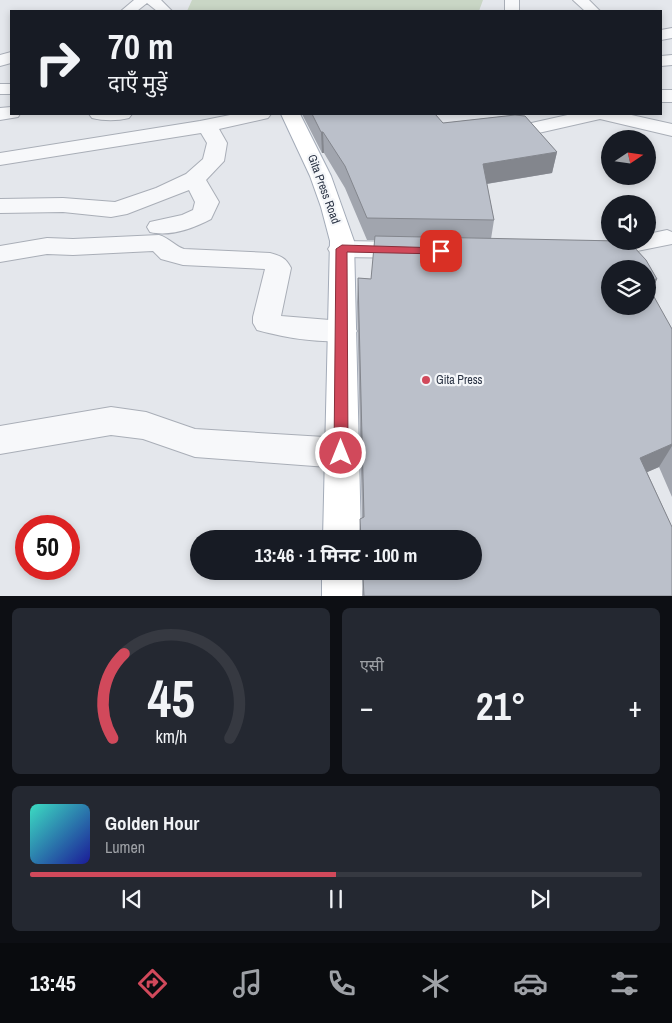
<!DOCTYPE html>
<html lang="hi">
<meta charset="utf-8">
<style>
body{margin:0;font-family:"Archivo Narrow","Noto Sans Devanagari",sans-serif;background:#242831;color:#f1f3f6;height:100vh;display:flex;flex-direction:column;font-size:19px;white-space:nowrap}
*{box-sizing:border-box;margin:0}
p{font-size:16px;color:#9ea1a6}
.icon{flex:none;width:28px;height:28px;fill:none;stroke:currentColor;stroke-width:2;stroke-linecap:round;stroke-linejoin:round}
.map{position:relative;height:596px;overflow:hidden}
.details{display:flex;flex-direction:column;gap:12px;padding:12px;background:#0d0f14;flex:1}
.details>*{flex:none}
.banner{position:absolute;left:10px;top:10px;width:652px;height:105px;border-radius:0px;box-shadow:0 2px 8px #0003;background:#171b24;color:#f1f3f6;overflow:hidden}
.needle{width:32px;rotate:77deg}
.tools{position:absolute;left:601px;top:130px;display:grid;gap:10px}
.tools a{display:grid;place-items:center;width:55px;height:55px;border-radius:50%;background:#171b24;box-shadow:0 2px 8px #0003;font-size:25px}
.speed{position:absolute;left:15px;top:515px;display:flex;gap:10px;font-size:25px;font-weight:700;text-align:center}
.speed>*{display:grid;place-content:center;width:65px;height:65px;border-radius:50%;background:#171b24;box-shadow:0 2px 8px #0003;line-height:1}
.speed .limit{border:8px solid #d22;background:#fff;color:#111}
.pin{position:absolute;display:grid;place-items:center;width:42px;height:42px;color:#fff;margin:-21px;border-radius:10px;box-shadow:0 2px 8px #0006}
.me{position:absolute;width:55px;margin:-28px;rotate:0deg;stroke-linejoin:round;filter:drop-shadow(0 0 4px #0008)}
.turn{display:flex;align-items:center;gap:18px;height:105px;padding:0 15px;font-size:22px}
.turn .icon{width:65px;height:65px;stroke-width:2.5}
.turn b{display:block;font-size:35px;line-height:42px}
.big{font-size:38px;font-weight:700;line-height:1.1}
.details .tile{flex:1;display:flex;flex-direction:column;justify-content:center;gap:8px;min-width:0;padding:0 18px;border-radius:8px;background:#242831}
.details .dial{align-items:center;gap:0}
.dial svg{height:130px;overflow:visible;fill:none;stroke:#363941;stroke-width:7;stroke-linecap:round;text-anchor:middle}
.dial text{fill:#f1f3f6;stroke:none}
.song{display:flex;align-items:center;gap:15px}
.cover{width:60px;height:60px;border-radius:8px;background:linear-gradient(135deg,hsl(170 70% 55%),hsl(240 70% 35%))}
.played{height:5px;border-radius:2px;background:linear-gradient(90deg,#d1495b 50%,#363941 50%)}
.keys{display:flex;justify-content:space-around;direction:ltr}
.heat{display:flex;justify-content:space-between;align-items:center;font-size:28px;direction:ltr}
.details .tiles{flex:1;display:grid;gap:12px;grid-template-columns:1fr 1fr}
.tile:last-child{grid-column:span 2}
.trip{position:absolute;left:190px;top:530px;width:292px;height:50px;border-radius:25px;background:#171b24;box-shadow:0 2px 8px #0003;font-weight:700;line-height:50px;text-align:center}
.dock{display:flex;height:80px;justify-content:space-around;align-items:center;background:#090b0e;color:#9ea1a6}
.dock .icon{width:35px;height:35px}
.dock .on{color:#d1495b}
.dock b{font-size:22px;color:#f1f3f6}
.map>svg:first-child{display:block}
</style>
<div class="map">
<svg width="672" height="596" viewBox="0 0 672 596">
<rect width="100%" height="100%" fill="#e4e7ec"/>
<polygon fill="#c9d6c5" points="192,0 483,0 479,11 187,11"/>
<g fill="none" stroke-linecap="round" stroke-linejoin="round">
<g stroke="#a9aeb7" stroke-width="2">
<g id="minor">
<polygon points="134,0 161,0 172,11 157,11 147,3 137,11 121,11"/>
<rect x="505" y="0" width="14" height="11"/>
<polygon points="573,0 589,0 600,11 585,11"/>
<polygon points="672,28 672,38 661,40 661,30"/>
<polygon points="11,52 11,63 0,66 0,55"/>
<polygon points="672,55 672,65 661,66 661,56"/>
<rect x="0" y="84" width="11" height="10"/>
<rect x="661" y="90" width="11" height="12"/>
<polygon points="11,107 11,114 20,114 18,117 0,120 0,108"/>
<path d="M89 114H132L129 118C117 121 104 121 92 118Z"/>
<path d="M235 114H271L268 118 219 129 227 143 224 161 206 180 219 202 211 219C194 228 170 237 150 232L147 227 150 222 182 215 193 210 195 202 189 190 127 214 111 217 63 212 0 213V199L63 198 115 202 156 188 186 174 203 159 207 143 201 133 0 165V153L200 121Z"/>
<polygon points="572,114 627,114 672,124 672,136 600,119 534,134 527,132 524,128 527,124"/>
<polygon points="667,230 672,232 672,244 632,252 641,269 615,269 605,249 611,241 648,241 648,234"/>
<path d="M159 235C169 238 175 246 184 249L270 253C281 256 286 258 291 268L281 316 342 321 352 324 357 331 352 338C328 346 282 337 257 330L253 323V317L265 269 183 265 161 259 153 251 73 255 47 254 0 262V246L47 238 73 239Z"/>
<polygon points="341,241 410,242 419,244 423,250 419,256 410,258 341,257 332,255 328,249 332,243"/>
<polygon points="111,407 146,412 195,429 341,438 353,443 358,453 353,463 341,468 195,457 143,439 111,435 0,454 0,426"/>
</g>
</g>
<g stroke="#a3abb8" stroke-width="2">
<g id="major">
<polygon points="281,114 300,114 331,176 354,241 361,539 323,539 330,241 321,207 310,176"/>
<polygon points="322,571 362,571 363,596 322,596"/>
</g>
</g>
<use href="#minor" fill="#f7f8fa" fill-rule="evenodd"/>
<use href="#major" fill="#fff" fill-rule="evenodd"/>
</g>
<g fill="#a1a5ae" fill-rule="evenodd">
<path d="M302 114H435L443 123 515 115 525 116 557 152 552 173 487 184 494 220 491 239 619 241 623 247H634L646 260 657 279 651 292 672 329V497L659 467 647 472 672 527V596H364L363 577H364V571H474V539H359L360 519 362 518 357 302 358 278 371 279 375 240H367L345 188 324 153H322ZM610 269H648V306H610Z"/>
<polygon points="363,577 364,596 362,596"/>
</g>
<g fill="#83868d">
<polygon points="321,132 323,132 324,153 322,153"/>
<polygon points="557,152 552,173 479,185 483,164"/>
<polygon points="657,279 648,300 648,280"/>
<polygon points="672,444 672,446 659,467 627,481 640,458"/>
</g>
<g fill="#bbc0ca" stroke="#83868d">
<polygon points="312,114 435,114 443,123 515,115 525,116 557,152 483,164 494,220 367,218 345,166 323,132 321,132"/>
<polygon points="375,236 619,241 623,247 634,247 646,260 657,279 648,280 648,269 610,269 610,306 648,306 648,286 672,329 672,444 640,458 672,527 672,596 364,596 363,577 366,575 366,571 474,571 474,539 361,539 360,519 364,517 358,278 371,279"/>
</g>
<polygon fill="#d1495b" stroke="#882f3b" points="342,245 441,248 446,251 441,254 347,252 348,453 346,458 341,460 336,458 334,453 336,249"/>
<circle fill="#d1495b" stroke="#f4f6f9" stroke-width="2" cx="426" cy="380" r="5"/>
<g text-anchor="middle" stroke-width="4.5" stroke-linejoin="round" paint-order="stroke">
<g font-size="12" fill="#2b3445" stroke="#f4f6f9">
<text transform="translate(324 189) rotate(70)" y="4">Gita Press Road</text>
</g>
<g font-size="12" fill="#2b3445" stroke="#f4f6f9" text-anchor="start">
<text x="436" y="384">Gita Press</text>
</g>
</g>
</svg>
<div class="tools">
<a><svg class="needle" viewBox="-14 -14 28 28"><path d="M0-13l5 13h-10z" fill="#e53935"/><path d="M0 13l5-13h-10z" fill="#9ea1a6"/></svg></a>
<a><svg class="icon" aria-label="sound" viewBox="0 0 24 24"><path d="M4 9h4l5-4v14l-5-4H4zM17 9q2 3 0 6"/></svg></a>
<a><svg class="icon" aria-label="layers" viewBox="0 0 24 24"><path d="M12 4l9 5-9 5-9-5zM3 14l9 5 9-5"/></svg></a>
</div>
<div class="speed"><div class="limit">50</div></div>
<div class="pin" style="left:441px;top:251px;background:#d93025"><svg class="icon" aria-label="arrive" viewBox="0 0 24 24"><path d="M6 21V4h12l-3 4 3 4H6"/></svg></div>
<svg class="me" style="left:341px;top:453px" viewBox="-20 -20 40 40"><circle r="17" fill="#d1495b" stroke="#fff" stroke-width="3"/><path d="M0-11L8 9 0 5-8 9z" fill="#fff"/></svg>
<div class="trip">13:46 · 1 मिनट · 100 m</div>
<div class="banner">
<div class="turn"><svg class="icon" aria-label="right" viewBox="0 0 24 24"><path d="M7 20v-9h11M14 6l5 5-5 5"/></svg><div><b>70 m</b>दाएँ मुड़ें</div></div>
</div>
</div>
<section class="details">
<div class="tiles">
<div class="tile dial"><svg viewBox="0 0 100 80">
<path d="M14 69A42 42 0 1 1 86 69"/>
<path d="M14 69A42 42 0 0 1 21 17" stroke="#d1495b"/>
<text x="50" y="56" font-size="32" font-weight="700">45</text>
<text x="50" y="72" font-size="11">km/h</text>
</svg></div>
<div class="tile"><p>एसी</p>
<div class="heat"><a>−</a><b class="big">21°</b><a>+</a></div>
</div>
<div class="tile">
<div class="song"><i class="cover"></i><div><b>Golden Hour</b><p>Lumen</p></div></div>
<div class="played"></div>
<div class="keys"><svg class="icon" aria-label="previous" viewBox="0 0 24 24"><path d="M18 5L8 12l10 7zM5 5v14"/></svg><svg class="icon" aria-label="pause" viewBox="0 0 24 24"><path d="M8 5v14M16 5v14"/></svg><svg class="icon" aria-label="next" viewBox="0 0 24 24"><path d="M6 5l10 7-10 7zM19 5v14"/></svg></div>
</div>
</div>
</section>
<nav class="dock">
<b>13:45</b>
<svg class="icon on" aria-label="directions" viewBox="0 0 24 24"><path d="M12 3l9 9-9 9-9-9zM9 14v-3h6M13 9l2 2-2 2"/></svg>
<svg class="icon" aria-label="music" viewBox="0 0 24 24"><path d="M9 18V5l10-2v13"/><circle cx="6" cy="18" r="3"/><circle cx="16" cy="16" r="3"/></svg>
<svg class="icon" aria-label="phone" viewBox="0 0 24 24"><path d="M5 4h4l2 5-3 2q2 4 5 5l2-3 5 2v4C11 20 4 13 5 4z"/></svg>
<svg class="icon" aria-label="climate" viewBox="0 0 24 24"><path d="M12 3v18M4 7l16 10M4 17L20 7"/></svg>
<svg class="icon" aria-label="car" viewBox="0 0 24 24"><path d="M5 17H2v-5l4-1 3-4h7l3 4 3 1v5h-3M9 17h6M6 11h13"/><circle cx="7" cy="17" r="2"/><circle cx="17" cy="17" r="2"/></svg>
<svg class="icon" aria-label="filters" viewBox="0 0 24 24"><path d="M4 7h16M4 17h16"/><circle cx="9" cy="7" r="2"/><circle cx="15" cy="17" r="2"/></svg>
</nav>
